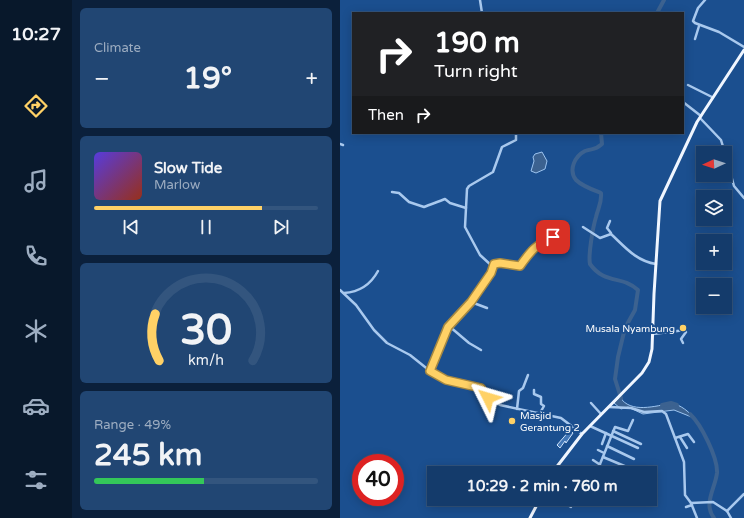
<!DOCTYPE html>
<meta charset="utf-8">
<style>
body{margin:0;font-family:"Varela Round",sans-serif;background:#214673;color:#f1f3f6;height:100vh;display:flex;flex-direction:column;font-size:15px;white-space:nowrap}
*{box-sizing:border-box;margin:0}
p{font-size:13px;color:#9dadc1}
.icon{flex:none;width:22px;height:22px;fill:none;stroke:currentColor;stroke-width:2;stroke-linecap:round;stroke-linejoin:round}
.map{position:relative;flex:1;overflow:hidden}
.drawer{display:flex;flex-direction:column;gap:8px;padding:8px;background:#0b203b;width:268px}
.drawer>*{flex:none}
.guide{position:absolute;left:12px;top:12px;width:332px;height:122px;border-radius:0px;box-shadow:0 2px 10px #0003,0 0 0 1px #33557e;background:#202124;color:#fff;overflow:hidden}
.needle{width:26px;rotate:267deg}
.fabs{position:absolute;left:356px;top:146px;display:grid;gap:8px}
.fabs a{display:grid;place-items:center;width:36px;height:36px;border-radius:0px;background:#143b6b;box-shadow:0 2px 10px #0003,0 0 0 1px #33557e;font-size:20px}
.speed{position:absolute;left:12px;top:454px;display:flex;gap:8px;font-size:20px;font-weight:700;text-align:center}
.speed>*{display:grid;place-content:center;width:52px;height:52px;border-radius:50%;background:#143b6b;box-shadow:0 2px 10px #0003,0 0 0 1px #33557e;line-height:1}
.speed .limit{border:6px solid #d22;background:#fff;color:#111}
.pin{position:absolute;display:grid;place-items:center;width:34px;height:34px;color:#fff;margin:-17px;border-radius:8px;box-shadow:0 2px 6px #0006}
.me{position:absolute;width:44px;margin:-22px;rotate:310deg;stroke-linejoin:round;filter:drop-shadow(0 0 3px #0008)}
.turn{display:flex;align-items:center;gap:14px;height:84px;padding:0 16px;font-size:18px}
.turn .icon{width:52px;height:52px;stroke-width:2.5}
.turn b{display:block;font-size:28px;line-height:34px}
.then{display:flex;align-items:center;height:38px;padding:0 16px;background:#0003;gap:8px;font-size:15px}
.big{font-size:30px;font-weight:700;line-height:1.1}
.drawer .widget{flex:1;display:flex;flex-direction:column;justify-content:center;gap:6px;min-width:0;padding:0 14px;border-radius:6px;background:#214673}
.drawer .dial{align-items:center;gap:0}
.dial svg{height:104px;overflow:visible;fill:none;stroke:#33557e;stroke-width:7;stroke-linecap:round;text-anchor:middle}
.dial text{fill:#f1f3f6;stroke:none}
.song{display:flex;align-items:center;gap:12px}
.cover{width:48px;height:48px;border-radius:6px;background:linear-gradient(135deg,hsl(250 70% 55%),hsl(10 70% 35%))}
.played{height:4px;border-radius:2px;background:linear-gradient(90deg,#ffd166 75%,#33557e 75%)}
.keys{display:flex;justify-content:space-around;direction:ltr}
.heat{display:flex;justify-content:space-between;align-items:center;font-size:22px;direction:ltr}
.charge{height:6px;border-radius:3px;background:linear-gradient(90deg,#34c759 49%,#33557e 0)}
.trip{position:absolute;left:87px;top:466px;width:230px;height:40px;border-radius:0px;background:#143b6b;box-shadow:0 2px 10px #0003,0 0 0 1px #33557e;font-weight:700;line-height:40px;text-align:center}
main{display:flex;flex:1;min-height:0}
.dock{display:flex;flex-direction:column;width:72px;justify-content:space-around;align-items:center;background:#08182b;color:#9dadc1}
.dock .icon{width:28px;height:28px}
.dock .on{color:#ffd166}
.dock b{font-size:18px;color:#f1f3f6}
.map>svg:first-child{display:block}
</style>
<main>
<nav class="dock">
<b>10:27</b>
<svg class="icon on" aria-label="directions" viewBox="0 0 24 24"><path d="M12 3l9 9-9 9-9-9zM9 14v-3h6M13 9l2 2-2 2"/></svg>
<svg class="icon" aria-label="music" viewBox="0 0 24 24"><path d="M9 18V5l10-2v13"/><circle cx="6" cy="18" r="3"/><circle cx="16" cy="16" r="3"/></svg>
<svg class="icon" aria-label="phone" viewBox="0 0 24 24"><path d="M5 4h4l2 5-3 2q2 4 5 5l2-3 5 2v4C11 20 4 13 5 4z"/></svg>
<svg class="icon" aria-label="climate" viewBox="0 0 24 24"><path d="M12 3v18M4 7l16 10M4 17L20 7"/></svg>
<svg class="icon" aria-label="car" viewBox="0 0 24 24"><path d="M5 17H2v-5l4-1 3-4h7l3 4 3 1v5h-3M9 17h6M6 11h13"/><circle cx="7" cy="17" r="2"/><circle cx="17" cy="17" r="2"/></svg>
<svg class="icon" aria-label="filters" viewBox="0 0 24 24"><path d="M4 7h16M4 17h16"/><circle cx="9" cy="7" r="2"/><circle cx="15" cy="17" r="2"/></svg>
</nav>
<section class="drawer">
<div class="widget"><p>Climate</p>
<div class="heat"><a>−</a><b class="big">19°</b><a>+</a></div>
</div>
<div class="widget">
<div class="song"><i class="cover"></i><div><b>Slow Tide</b><p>Marlow</p></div></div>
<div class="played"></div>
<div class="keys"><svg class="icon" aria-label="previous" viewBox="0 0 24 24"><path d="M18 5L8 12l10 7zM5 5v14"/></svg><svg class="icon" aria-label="pause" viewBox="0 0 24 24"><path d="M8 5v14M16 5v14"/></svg><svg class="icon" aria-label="next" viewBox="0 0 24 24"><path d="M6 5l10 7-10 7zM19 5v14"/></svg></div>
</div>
<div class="widget dial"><svg viewBox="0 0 100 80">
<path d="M14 69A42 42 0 1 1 86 69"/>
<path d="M14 69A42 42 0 0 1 11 33" stroke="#ffd166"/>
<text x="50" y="56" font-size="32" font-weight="700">30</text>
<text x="50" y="72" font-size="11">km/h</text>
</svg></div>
<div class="widget"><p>Range · 49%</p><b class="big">245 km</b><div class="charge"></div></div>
</section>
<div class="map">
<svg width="404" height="518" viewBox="0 0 404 518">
<rect width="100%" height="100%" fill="#1b4f8f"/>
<g fill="#3c6290" stroke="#9cc4f0">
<polygon points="202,152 207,161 205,169 196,173 191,171 194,161 193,157 195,154"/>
<path d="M280 397C290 414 316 406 332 403 342 406 348 411 354 418L334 410 303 414 288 407 281 409 274 403Z"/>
</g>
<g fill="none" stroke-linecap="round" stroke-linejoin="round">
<g stroke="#3c6290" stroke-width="4">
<polyline points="317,13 324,0"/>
<path d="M261 133 262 144C254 151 253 148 245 151 235 156 228 170 236 180 242 186 253 190 261 193 262 203 258 208 256 217 253 227 248 255 250 264 265 285 282 275 298 290L295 310 285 328 278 357 275 379 281 398"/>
<polyline points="322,405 331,403 337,405"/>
<path d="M350 414C361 424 378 458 377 473 375 489 363 504 374 518"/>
</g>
</g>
<polygon fill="#4478b7" stroke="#cfe3fa" points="230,430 233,433 226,443 225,441 220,448 217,445"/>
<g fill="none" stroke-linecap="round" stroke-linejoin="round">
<g stroke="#a9c9ee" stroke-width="2.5">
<polyline points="140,0 142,13"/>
<polyline points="365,0 358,8 353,21 355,23 379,32 404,47"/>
<polyline points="355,39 359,26"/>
<polyline points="348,85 372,97"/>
<polyline points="343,102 361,116"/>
<polyline points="360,118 381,140 385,153"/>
<polyline points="0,144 3,145"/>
<polyline points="385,154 394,186 404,198"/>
<path d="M52 192 59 193 69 202 84 207C91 204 98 202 105 199L110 203 126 208"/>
<polyline points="270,221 267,228 271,233"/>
<path d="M243 227 260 238 271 234C285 247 296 261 316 264"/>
<path d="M153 268 157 263 180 267C191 250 204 236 226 234"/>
<polyline points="0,290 16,305 34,330 47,343 70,355 95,375 112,381 141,388 146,397 160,405 221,418 242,434"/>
<path d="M4 293C19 292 31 284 38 271"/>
<polyline points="131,302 147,308"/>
<polyline points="109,326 129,343 141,350"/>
<polyline points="313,334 345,330 346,332 341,339 343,343"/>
<polyline points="90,371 108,327 131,302 152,271 152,266 140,255 125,227 127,189 129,186 153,172 162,147 176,140 176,133"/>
<polyline points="194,390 194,394 201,397 201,404 204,406 200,413"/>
<polyline points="251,403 261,414"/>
<polyline points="269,407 291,408 304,412 322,411 326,414 344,462 345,495 351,503 373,502 387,511"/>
<polyline points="177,409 179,391 183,388 188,375"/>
<polyline points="250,426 298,448"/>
<polyline points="273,431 301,444"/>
<polyline points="340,437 347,448"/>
<polyline points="335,438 348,434 354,442"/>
<polyline points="262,444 266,433"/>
<polyline points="267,446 294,459"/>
<polyline points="258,450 264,453"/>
<polyline points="263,457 294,470"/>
<polyline points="253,460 259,464"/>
<polyline points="273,473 260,467 260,464 275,427 288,431 293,420"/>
<polyline points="217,499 231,507"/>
<polyline points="351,503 357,518"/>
<polyline points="346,507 352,505"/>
<polyline points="387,511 404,494"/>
<polyline points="387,511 391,518"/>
</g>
<g stroke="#f0f6ff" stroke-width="3">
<polyline points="212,473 242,434 302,373 309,362 312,349 314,294 320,201 357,122 404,50"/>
<polyline points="190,518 200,499"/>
</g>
</g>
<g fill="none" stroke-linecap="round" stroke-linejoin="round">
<g stroke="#a68842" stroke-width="10">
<path id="route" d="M148 398 141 388 106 380 90 371 108 327 131 302 151 273 154 264 160 263 180 266C190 252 196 244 213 237"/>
</g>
<use href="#route" stroke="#ffd166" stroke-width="7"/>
</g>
<g fill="#ffd166" stroke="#1b4f8f" stroke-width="1.5">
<circle cx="343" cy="328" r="4"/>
<circle cx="172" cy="421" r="4"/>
</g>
<g text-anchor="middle" stroke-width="4" stroke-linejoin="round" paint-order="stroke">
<g font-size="10" fill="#fff" stroke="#1b4f8f" text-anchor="end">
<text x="335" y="332">Musala Nyambung</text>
<text x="180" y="419" text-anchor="start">Masjid<tspan x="180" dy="12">Gerantung 2</tspan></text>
</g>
</g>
</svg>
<div class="fabs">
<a><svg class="needle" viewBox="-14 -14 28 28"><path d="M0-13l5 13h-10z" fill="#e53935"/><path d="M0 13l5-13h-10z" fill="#9dadc1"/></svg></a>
<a><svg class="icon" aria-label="layers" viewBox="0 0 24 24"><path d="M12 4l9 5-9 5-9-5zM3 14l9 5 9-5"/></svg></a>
<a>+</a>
<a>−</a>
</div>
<div class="speed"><div class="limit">40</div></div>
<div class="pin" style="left:213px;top:237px;background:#d93025"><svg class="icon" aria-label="arrive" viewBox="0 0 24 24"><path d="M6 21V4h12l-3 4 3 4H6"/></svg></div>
<svg class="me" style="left:148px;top:398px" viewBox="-20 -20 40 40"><path d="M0-17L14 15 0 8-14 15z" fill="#ffd166" stroke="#fff" stroke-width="4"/></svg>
<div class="trip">10:29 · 2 min · 760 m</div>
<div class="guide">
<div class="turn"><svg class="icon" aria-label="right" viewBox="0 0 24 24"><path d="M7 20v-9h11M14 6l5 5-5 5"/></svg><div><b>190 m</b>Turn right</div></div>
<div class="then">Then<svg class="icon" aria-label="right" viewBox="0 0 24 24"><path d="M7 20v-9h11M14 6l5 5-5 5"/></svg></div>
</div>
</div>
</main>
